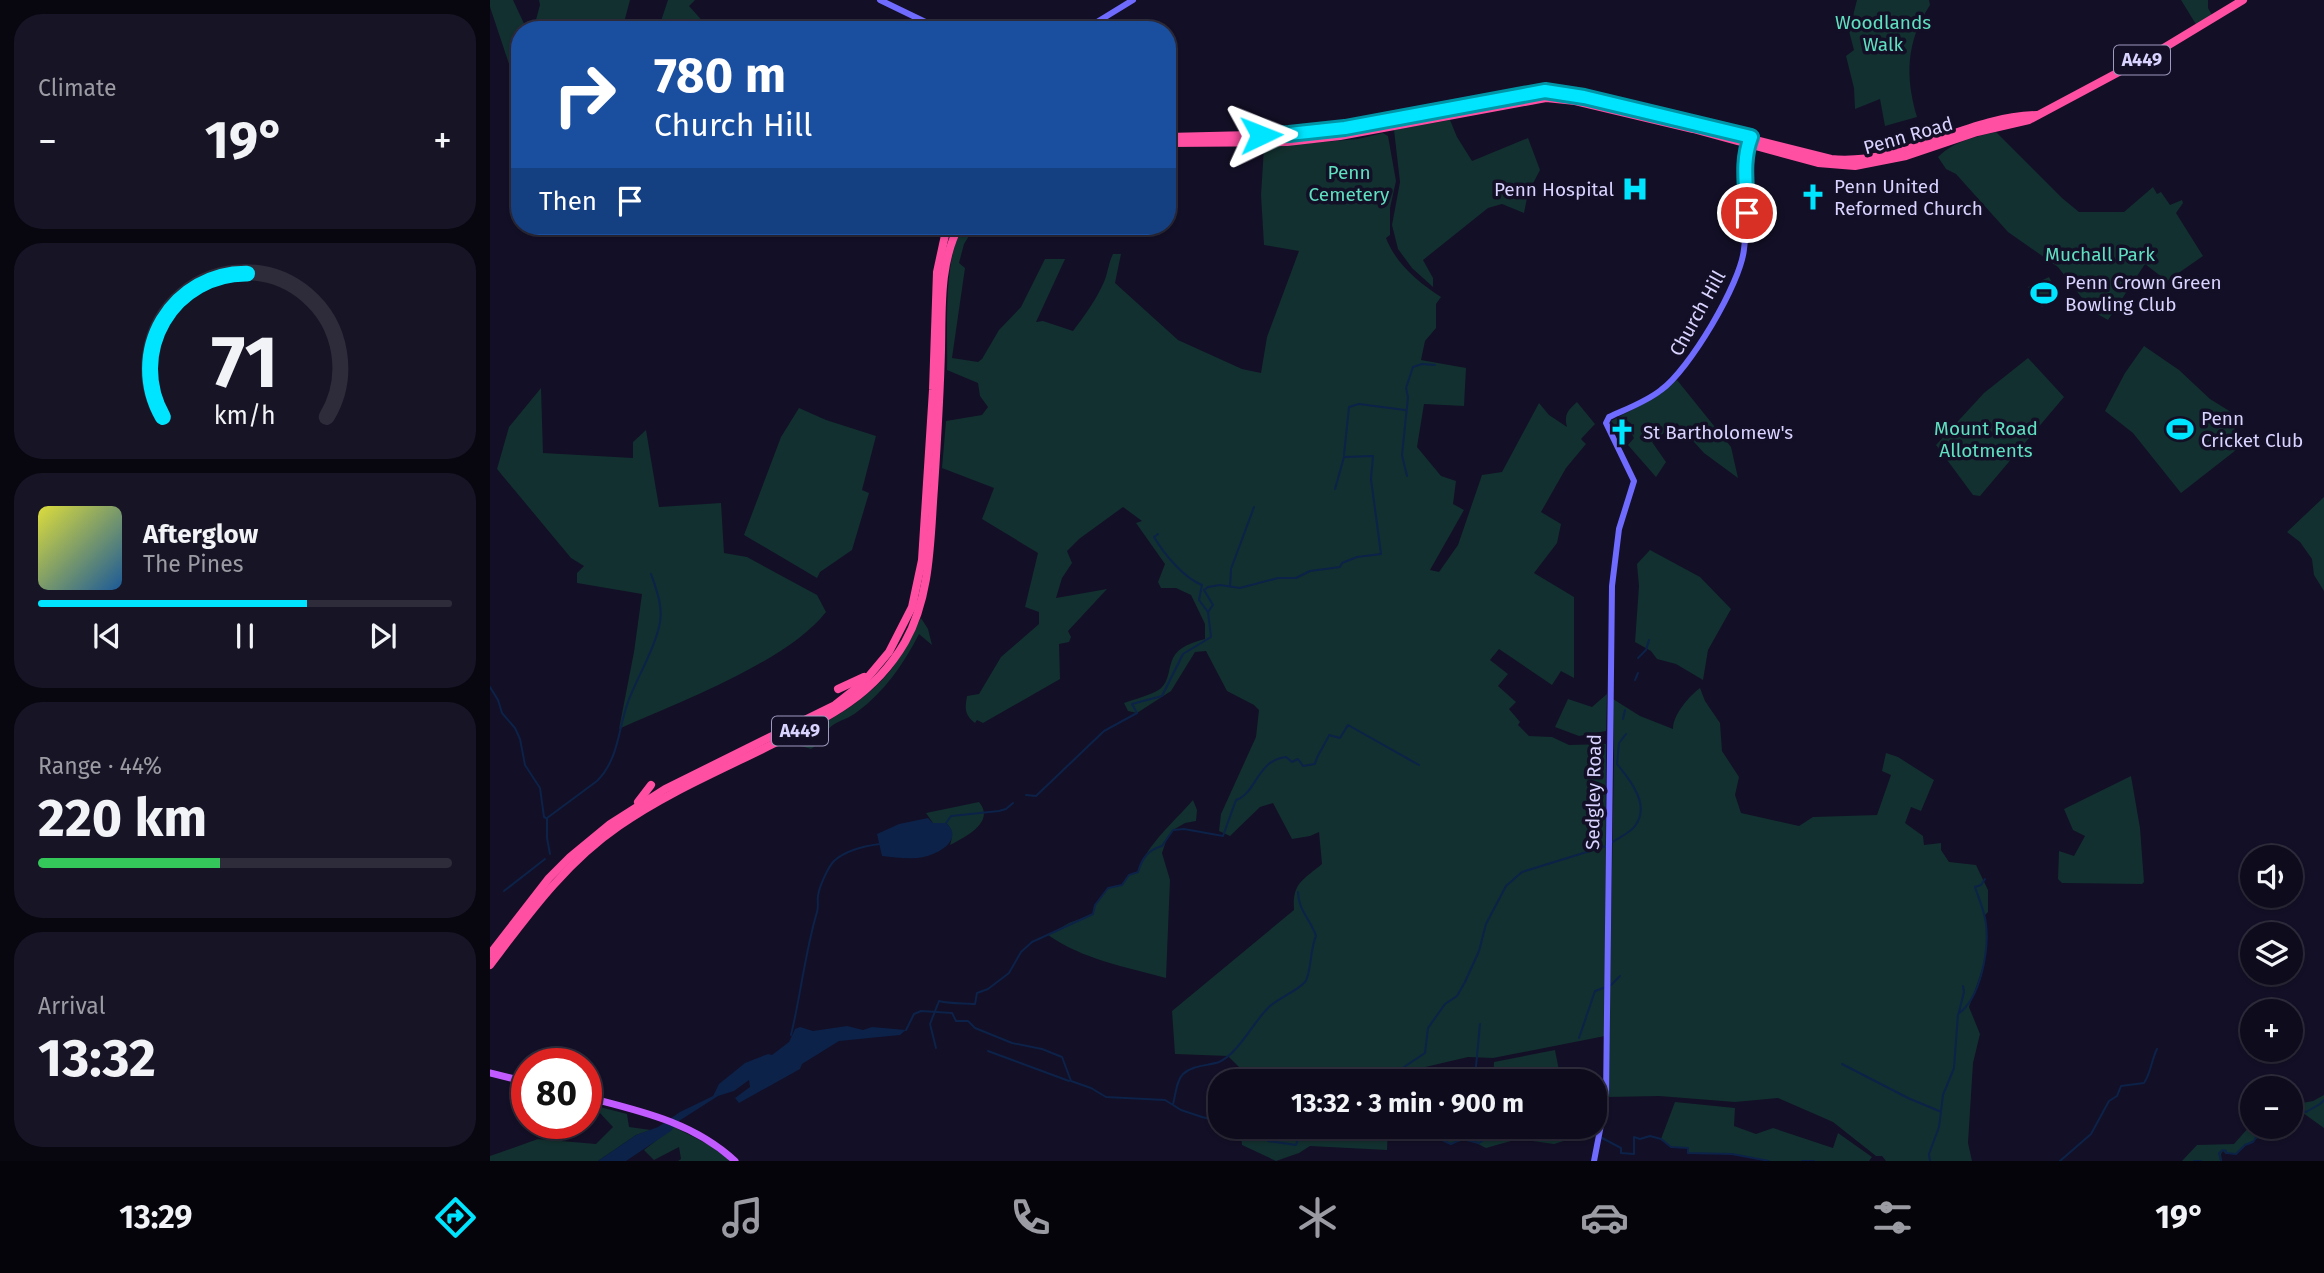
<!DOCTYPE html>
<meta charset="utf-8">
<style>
body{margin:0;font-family:"Fira Sans",sans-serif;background:#171425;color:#f1f3f6;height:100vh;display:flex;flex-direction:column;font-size:26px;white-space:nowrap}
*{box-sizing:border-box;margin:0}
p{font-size:23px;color:#9b9ba3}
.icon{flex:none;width:38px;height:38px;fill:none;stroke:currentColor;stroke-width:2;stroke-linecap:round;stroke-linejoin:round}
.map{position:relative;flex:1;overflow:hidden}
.drawer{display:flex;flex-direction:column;gap:14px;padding:14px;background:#08060f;width:490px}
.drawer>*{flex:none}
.top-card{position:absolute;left:21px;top:21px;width:665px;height:214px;border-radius:28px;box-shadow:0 2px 5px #0004,0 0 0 2px #2e2b3b;background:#1a4fa0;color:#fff;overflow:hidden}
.fabs{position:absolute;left:1750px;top:845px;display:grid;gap:14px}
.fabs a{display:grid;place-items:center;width:63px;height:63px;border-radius:50%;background:#0e0b1c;box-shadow:0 2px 5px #0004,0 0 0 2px #2e2b3b;font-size:35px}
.speed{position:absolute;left:21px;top:1048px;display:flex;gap:14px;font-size:35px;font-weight:700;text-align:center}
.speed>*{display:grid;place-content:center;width:91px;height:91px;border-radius:50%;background:#0e0b1c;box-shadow:0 2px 5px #0004,0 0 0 2px #2e2b3b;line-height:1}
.speed .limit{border:10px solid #d22;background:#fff;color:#111}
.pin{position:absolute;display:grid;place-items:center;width:60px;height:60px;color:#fff;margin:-30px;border:4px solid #fff;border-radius:50%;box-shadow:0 2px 7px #0007}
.me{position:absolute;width:77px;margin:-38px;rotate:88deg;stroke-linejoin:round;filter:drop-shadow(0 0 5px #0008)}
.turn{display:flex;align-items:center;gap:24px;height:147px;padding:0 28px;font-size:32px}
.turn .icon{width:91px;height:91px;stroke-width:2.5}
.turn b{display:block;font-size:49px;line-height:60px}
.then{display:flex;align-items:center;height:66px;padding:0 28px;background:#0003;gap:14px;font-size:26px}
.big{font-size:52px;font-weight:700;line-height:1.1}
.drawer .card{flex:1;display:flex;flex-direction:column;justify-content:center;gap:10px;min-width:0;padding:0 24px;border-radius:28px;background:#171425}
.drawer .dial{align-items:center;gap:0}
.dial svg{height:182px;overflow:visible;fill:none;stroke:#2e2b3b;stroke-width:7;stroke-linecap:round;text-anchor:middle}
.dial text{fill:#f1f3f6;stroke:none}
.song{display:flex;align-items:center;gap:21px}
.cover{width:84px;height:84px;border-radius:10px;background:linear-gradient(135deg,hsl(60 70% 55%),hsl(210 70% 35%))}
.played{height:7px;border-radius:4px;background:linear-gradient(90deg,#00e5ff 65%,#2e2b3b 65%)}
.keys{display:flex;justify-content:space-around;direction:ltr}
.heat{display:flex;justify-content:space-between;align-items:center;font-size:38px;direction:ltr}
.charge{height:10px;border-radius:5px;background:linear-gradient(90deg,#34c759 44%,#2e2b3b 0)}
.trip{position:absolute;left:718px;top:1069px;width:399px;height:70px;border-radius:28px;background:#0e0b1c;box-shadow:0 2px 5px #0004,0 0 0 2px #2e2b3b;font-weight:700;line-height:70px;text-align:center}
.tabs{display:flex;height:112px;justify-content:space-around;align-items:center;background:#06040b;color:#9b9ba3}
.tabs .icon{width:49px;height:49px}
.tabs .selected{color:#00e5ff}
.tabs b{font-size:32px;color:#f1f3f6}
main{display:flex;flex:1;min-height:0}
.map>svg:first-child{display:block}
</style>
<main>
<section class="drawer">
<div class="card"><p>Climate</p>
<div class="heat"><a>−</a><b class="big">19°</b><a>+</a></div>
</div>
<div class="card dial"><svg viewBox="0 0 100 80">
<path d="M14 69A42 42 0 1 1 86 69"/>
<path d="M14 69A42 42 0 0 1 51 6" stroke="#00e5ff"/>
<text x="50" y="56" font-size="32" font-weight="700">71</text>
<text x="50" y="72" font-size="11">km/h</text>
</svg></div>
<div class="card">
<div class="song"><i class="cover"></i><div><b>Afterglow</b><p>The Pines</p></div></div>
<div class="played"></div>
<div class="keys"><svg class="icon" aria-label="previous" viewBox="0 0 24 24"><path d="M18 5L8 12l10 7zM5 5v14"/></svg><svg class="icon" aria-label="pause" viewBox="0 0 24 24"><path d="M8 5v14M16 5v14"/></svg><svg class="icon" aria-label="next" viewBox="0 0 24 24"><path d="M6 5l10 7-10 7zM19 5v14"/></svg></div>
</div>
<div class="card"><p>Range · 44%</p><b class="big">220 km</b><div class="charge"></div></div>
<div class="card"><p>Arrival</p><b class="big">13:32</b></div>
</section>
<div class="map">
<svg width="1834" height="1161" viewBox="0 0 1834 1161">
<rect width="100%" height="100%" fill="#130f26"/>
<g fill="#12302f">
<polygon points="0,0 23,0 37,30 30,30 30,57 22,73 0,7"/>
<polygon points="49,0 140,0 132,30 51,30 44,27 50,5"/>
<polygon points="178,0 205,0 199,6 216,25 222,21 230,30 168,30"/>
<path d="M1367 0H1439L1440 5C1416 42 1415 76 1427 117L1395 126 1390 99 1365 109 1364 88 1356 56 1364 50 1359 31Z"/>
<polygon points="1691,0 1718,0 1718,8 1722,15 1707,26"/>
<polygon points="960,120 967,137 982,161 1038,138 1050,170 1038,193 1034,213 1012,204 998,208 933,260 943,278 943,287 922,268 908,249 902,225 910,182 904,130"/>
<path d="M1506 132 1572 198 1589 212H1634L1663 187 1667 194 1671 192 1680 205 1692 200 1693 203 1686 213 1713 256 1677 281 1655 264 1618 320 1602 311 1568 267 1518 232 1466 174 1456 169 1448 157C1464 141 1485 137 1506 132Z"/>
<path d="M893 133 898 136 906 181 900 208V235L896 238C906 264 928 282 951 297L946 304V328L935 341 931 360 976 368 974 406 934 404 927 447 951 476 966 481 963 504 974 510 940 570 949 572 968 545 992 475 1012 472 1049 403 1059 415 1077 427C1074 415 1077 411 1087 402L1105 424 1091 439 1096 444 1076 468 1051 512 1071 524 1067 543 1044 573 1084 597V678L1071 671 1062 685 1009 649 1000 660 1018 674 1008 686 1026 702 1019 709 1030 722 1028 725 1039 736 1062 737 1079 745 1116 744 1115 1036 1003 1058 978 1057 893 1077 794 1069H751L738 1056 685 1054 682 1011 804 910C802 883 813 880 832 864L829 832 820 836 802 839 783 803 770 807 740 836 729 831 731 814 766 737 769 710 764 705 737 691 716 651 705 652 681 691 647 713 638 711 634 703C645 699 661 695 670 689 680 681 678 668 683 658 688 647 703 642 715 639V624L701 595 686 588H671L668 582 675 564 646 523 652 521 633 507 589 539 577 551 582 563 572 578 566 598 617 589 578 631 581 637 579 642 569 644 570 679 493 723 487 720 485 723C474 714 475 708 477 696L489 694 511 657 549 624V612L535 607 548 553 492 519 504 488 452 468 456 421 492 415 498 407 490 396 488 383 457 370C458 335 452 251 475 226H485L474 244 469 263 475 268 462 358 488 362 492 359 509 330 531 307 555 259H575L546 322 553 321 583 331C595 315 606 300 614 282 618 273 618 264 623 254H631L625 283 688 340 752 369 771 373 777 337 809 251 774 245 771 195 774 147 868 139Z"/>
<polygon points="1559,277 1567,292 1552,307 1538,287"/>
<polygon points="1654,346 1689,370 1720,399 1749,417 1743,434 1746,450 1691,493 1643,433 1615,411 1635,373"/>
<polygon points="1538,358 1574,397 1490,496 1483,495 1446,445 1494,393"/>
<polygon points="1187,380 1241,447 1248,478 1214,453 1187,423 1162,442 1176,462 1166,477 1138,445 1144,438 1140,431 1144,426 1134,418 1127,427 1121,421 1166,397"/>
<path d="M51 388 53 453 143 458V442L156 430 169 507 231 503 234 553 257 557 327 595 336 612C297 662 189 702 129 729L144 652 152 594 87 583V573L94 566 81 558 7 469 19 427Z"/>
<polygon points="309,408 336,420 386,436 372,490 379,493 362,550 330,572 327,578 254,535 291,437"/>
<polygon points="1834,497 1834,591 1824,575 1822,559 1810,542 1797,532"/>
<polygon points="1160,550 1210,577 1241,609 1218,650 1213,680 1186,664 1167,659 1161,651 1145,642 1149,586 1147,564"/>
<path d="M431 618 438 629 442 645 429 634C413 665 395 691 367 712 360 718 350 720 343 725 333 732 336 740 321 749L301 743 305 738C341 720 375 702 401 670 413 654 421 635 431 618Z"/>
<path d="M1210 688 1215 701 1230 723 1232 751 1249 777 1245 795 1251 813 1309 826 1323 817 1387 815 1401 775 1392 771 1396 753 1408 757 1444 780 1431 811 1421 807 1415 823 1433 836 1434 845 1451 843V850L1459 862 1486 865 1498 890V912L1494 916C1504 946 1489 978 1479 1007L1490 1034 1483 1063 1478 1143 1482 1161H1396L1392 1156H1386L1343 1122 1288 1098 1245 1102 1169 1096 1118 1097 1124 758 1123 699 1150 716 1183 729C1183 715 1198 697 1210 688Z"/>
<polygon points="1117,694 1116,731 1089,736 1065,727 1078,699 1102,707"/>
<polygon points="1641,776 1650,828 1654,882 1652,884 1572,883 1568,879 1569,851 1584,856 1595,836 1583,830 1574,809"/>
<path d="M703 800 707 810 706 821 695 823 683 830 677 838 672 853 680 880 676 978C636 967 592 959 558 935L579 923 603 914 605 905 618 888 632 885 639 875 648 872C656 845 685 821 703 800Z"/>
<path d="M489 802C506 822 475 837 460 845 463 836 463 829 456 823H443L436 813Z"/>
<polygon points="1065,1050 1071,1081 1003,1081 1004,1062"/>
<polygon points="1834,1095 1834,1128 1813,1113 1801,1120 1801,1105 1823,1101"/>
<polygon points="1185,1102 1245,1108 1244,1126 1266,1134 1283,1128 1343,1148 1348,1133 1382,1157 1379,1161 1279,1161 1242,1154 1198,1153 1198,1148 1181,1147 1171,1139"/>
<polygon points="110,1107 137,1114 139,1127 161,1130 146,1135 108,1161 0,1161 0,1156 48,1139 106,1144 123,1127 108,1111"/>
<path d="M1104 1116H1107L1105 1132 1101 1128 1080 1139 1064 1144 1028 1139 996 1148C983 1141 975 1138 961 1144L952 1140 951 1133 943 1127H1104Z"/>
<polygon points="184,1127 225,1148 240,1161 188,1161 191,1159 189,1147 164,1160 154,1150"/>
<polygon points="750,1127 898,1127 897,1150 820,1146 809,1153 786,1161 752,1145"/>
<polygon points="1759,1127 1788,1127 1757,1144 1747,1154 1736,1154 1733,1151 1731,1154 1732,1161 1692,1161 1707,1145 1744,1144"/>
</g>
<g fill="#0c2248">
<path d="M438 818 443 823H456C477 841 442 858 426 858 414 859 403 857 392 856L387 834 409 824Z"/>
<polygon points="357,1026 373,1030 382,1027 416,1030 410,1035 349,1041 312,1064 310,1069 249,1103 245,1098 260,1087 259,1080 244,1091 228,1096 189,1121 181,1131 136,1161 108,1161 146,1135 168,1127 190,1112 223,1096 229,1084 255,1063 278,1054 282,1055 299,1042 305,1029 310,1027 323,1031"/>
</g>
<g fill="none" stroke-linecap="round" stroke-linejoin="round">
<g stroke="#0c2248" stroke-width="2">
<polyline points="854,455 859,407 869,404 915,410"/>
<polyline points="917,476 912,455 918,397 916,388 923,367 932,364 945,365"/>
<polyline points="740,586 741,569 764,507"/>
<polyline points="718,612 723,605 714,590 718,587 730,585 750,588 788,578 806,578 820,571 850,567 852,563 867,557 891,554 881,479 883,456 854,457 845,489"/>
<polyline points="1148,658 1156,650 1159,640"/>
<polyline points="1145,680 1148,673"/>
<polyline points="0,687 8,700 12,713 25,728 30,739 35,765 50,788 54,817 56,818"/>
<polyline points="1133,719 1135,710"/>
<path d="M536 795 546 796 614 731 647 713 642 704 672 696 693 654 721 637 718 612 709 600 712 585C694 578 674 554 664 537L668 534"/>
<polyline points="456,823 461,816 509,811 516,809 523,803"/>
<path d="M1121 843C1128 838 1140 833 1145 826 1161 805 1140 780 1127 764L1129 743 1136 734"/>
<path d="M60 854 57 838V818L107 781C129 759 128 729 138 702 147 677 163 653 169 627 174 609 167 591 161 574"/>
<polyline points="14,891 55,859"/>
<polyline points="1121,985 1130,976"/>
<polyline points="1469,1012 1474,992 1473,986"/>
<polyline points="416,1030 424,1014 431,1011 462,1013 466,1021 478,1021 485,1028 522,1043 552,1049 572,1057 581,1081 601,1088 616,1097 675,1100 691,1110 712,1117 720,1119 730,1116"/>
<path d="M301 1035C311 994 315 952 327 912 329 906 327 901 328 896 329 887 338 867 344 861 356 850 374 846 390 844"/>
<polyline points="1089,1038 1105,991 1116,987"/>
<path d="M446 1048 440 1024 449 1001C461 1004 472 1003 485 1004L487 993 498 989 519 973 531 952 542 942 603 914 605 905 618 888 632 885 639 875 648 872C652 858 658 850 672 846L683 830 694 829 733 836 746 800C766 794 767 760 796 757L802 762 808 759 813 766 825 764C826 756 835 745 839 735L850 738 858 725 929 765"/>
<polyline points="498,1051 579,1081"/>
<polyline points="1352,1064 1418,1098 1449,1111"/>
<polyline points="908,1071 935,1053 938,1028 955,1004 967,996 975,982 989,951 996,924 1016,886 1032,872 1116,846"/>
<polyline points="985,1077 990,1024"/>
<path d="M683 1104C686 1094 686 1081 693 1074 703 1065 717 1066 729 1062 749 1053 763 1022 779 1007 789 998 807 991 815 982 821 975 820 949 826 936 821 920 808 910 808 892"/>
<polyline points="1801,1119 1809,1110 1816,1112 1830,1104 1834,1100"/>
<polyline points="756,1127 762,1132 775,1133 778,1141 806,1145 810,1133 874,1127"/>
<polyline points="899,1127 905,1131 915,1127"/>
<polyline points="917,1127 923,1132 938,1127"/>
<polyline points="943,1127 951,1133 952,1140 961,1144 972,1139 989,1143 995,1139 995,1132 997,1130 1005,1138 1012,1129 1018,1136 1025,1135 1027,1127 1029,1127"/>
<polyline points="1034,1127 1041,1131 1051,1131 1054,1137 1060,1138 1067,1133 1074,1136 1075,1127"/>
<polyline points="1101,1127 1108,1134"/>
<polyline points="1112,1138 1131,1148 1131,1153 1144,1154 1144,1137 1150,1139 1160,1136 1171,1139 1181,1147 1198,1148 1198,1153 1242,1154 1279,1161"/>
<polyline points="1312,1161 1324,1161"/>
<path d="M1440 1161 1439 1154 1449 1127 1453 1095 1464 1068 1468 1014C1491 998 1499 950 1496 924 1495 912 1489 899 1485 887L1491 885 1495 879"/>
<path d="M1570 1161 1601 1134 1619 1101 1627 1096 1631 1086 1654 1083C1661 1073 1661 1061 1667 1049"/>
<polyline points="1704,1161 1711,1161"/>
<polyline points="1731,1161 1729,1153 1733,1150 1736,1151 1736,1153 1746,1154 1755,1145 1763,1142 1767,1136 1770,1137 1790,1127"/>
</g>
<g stroke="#6f6bff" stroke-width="6">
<polyline points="390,0 452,30"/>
<polyline points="594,30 643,0"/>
<path d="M1104 1161 1116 1099 1122 586 1129 529 1144 481 1116 423 1119 417C1136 409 1156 402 1171 390 1199 370 1251 283 1254 249 1256 233 1258 217 1257 201 1256 180 1253 163 1259 142"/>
</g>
<g stroke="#c25bff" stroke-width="7">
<polyline points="0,1073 37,1082"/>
<path d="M96 1097C150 1111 203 1122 245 1161"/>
</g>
<g stroke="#ff4fa3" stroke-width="8">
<path d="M677 137 799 134 930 115 1038 93 1055 91 1094 97 1341 159C1413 166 1476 116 1547 115"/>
<polyline points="677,143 797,142 850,136 1056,98 1085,101 1203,129 1328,163 1365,166 1416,156 1487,132 1539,120 1672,49 1753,0"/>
<polyline points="348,689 374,677"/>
<polyline points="148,802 161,785"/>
<polyline points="0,954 59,878 80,857 120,824 175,789 345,705 373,683 399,652 422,607 432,560 443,390 447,272 457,226"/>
<path d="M0 965C38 915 75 863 129 826 176 793 231 770 283 744 337 718 383 697 415 642 441 596 440 540 444 488 447 442 450 396 451 350 452 308 449 264 469 226"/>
</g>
</g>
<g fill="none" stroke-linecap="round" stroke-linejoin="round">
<g stroke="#0095a6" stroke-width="18">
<path id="route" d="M771 135 799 134 855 128 1055 91 1094 97 1261 137C1251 163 1257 187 1257 213"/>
</g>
<use href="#route" stroke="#00e5ff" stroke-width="12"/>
</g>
<defs>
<g id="hospital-bare" transform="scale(2.1)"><path d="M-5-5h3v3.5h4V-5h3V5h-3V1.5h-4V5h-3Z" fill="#00e5ff" stroke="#130f26" stroke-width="2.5" paint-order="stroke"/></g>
<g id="church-bare" transform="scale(2.1)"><path d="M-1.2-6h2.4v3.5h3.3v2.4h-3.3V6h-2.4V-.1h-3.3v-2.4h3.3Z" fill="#00e5ff" stroke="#130f26" stroke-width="2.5" paint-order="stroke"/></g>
<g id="stadium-bare" transform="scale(2.1)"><path d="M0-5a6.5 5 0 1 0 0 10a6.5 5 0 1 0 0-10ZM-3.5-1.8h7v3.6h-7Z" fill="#00e5ff" stroke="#130f26" stroke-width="2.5" paint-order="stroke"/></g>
</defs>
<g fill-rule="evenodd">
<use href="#hospital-bare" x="1145" y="189"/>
<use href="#church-bare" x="1323" y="197"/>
<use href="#stadium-bare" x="1554" y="293"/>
<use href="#stadium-bare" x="1690" y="429"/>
<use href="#church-bare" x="1132" y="432"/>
</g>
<g text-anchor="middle" stroke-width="7" stroke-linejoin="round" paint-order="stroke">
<g fill="#130f26" stroke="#9e99be" stroke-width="2">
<rect x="1624" y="45.5" width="56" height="29" rx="5"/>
<rect x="282" y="716.5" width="56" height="29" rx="5"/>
</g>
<g font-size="18" font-weight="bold" fill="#d9d4ff">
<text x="1652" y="66">A449</text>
<text x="310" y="737">A449</text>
</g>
<g font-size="19" fill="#5fe0c0" stroke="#130f26">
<text x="1393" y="29">Woodlands<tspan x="1393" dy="22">Walk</tspan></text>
<text x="859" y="179">Penn<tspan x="859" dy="22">Cemetery</tspan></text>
<text x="1610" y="261">Muchall Park</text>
<text x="1496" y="435">Mount Road<tspan x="1496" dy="22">Allotments</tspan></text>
</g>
<g font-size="19" fill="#d9d4ff" stroke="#130f26">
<text transform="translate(1418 135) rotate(-16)" y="7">Penn Road</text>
<text transform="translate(1207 313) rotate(-61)" y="7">Church Hill</text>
<text transform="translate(1103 792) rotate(-89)" y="7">Sedgley Road</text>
</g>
<g font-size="19" fill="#d9d4ff" stroke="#130f26" text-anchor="start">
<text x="1344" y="193">Penn United<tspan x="1344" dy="22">Reformed Church</tspan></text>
<text x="1124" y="196" text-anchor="end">Penn Hospital</text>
<text x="1575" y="289">Penn Crown Green<tspan x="1575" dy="22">Bowling Club</tspan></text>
<text x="1711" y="425">Penn<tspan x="1711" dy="22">Cricket Club</tspan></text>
<text x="1153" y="439">St Bartholomew's</text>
</g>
</g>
</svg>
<div class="fabs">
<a><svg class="icon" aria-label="sound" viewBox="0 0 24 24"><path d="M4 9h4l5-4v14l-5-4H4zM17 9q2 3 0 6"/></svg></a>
<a><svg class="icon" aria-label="layers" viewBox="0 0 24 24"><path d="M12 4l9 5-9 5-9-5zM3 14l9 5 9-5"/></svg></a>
<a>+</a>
<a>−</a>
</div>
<div class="speed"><div class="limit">80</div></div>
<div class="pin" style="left:1257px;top:213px;background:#d93025"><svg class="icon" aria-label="arrive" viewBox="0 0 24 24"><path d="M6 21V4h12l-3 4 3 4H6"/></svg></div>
<svg class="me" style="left:771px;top:135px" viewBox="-20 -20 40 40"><path d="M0-17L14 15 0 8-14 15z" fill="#00e5ff" stroke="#fff" stroke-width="4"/></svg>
<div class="trip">13:32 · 3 min · 900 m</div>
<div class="top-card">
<div class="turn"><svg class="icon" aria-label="right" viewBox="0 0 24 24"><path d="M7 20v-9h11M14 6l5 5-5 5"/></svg><div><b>780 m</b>Church Hill</div></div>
<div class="then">Then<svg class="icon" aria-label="arrive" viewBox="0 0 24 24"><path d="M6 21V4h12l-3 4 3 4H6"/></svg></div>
</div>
</div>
</main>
<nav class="tabs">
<b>13:29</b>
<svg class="icon selected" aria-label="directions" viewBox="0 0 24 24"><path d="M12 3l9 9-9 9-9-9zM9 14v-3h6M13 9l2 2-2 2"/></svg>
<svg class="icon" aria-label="music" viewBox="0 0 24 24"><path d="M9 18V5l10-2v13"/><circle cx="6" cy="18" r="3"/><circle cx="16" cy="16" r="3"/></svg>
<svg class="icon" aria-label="phone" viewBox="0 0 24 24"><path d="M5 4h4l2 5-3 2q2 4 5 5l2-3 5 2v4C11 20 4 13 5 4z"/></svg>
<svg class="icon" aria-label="climate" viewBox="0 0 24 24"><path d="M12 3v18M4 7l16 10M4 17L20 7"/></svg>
<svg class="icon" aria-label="car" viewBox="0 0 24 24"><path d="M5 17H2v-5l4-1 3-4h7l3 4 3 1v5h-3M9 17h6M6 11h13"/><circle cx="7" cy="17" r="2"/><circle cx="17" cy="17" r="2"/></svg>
<svg class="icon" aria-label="filters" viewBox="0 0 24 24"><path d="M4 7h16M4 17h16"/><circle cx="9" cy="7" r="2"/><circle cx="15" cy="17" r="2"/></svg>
<b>19°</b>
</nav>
